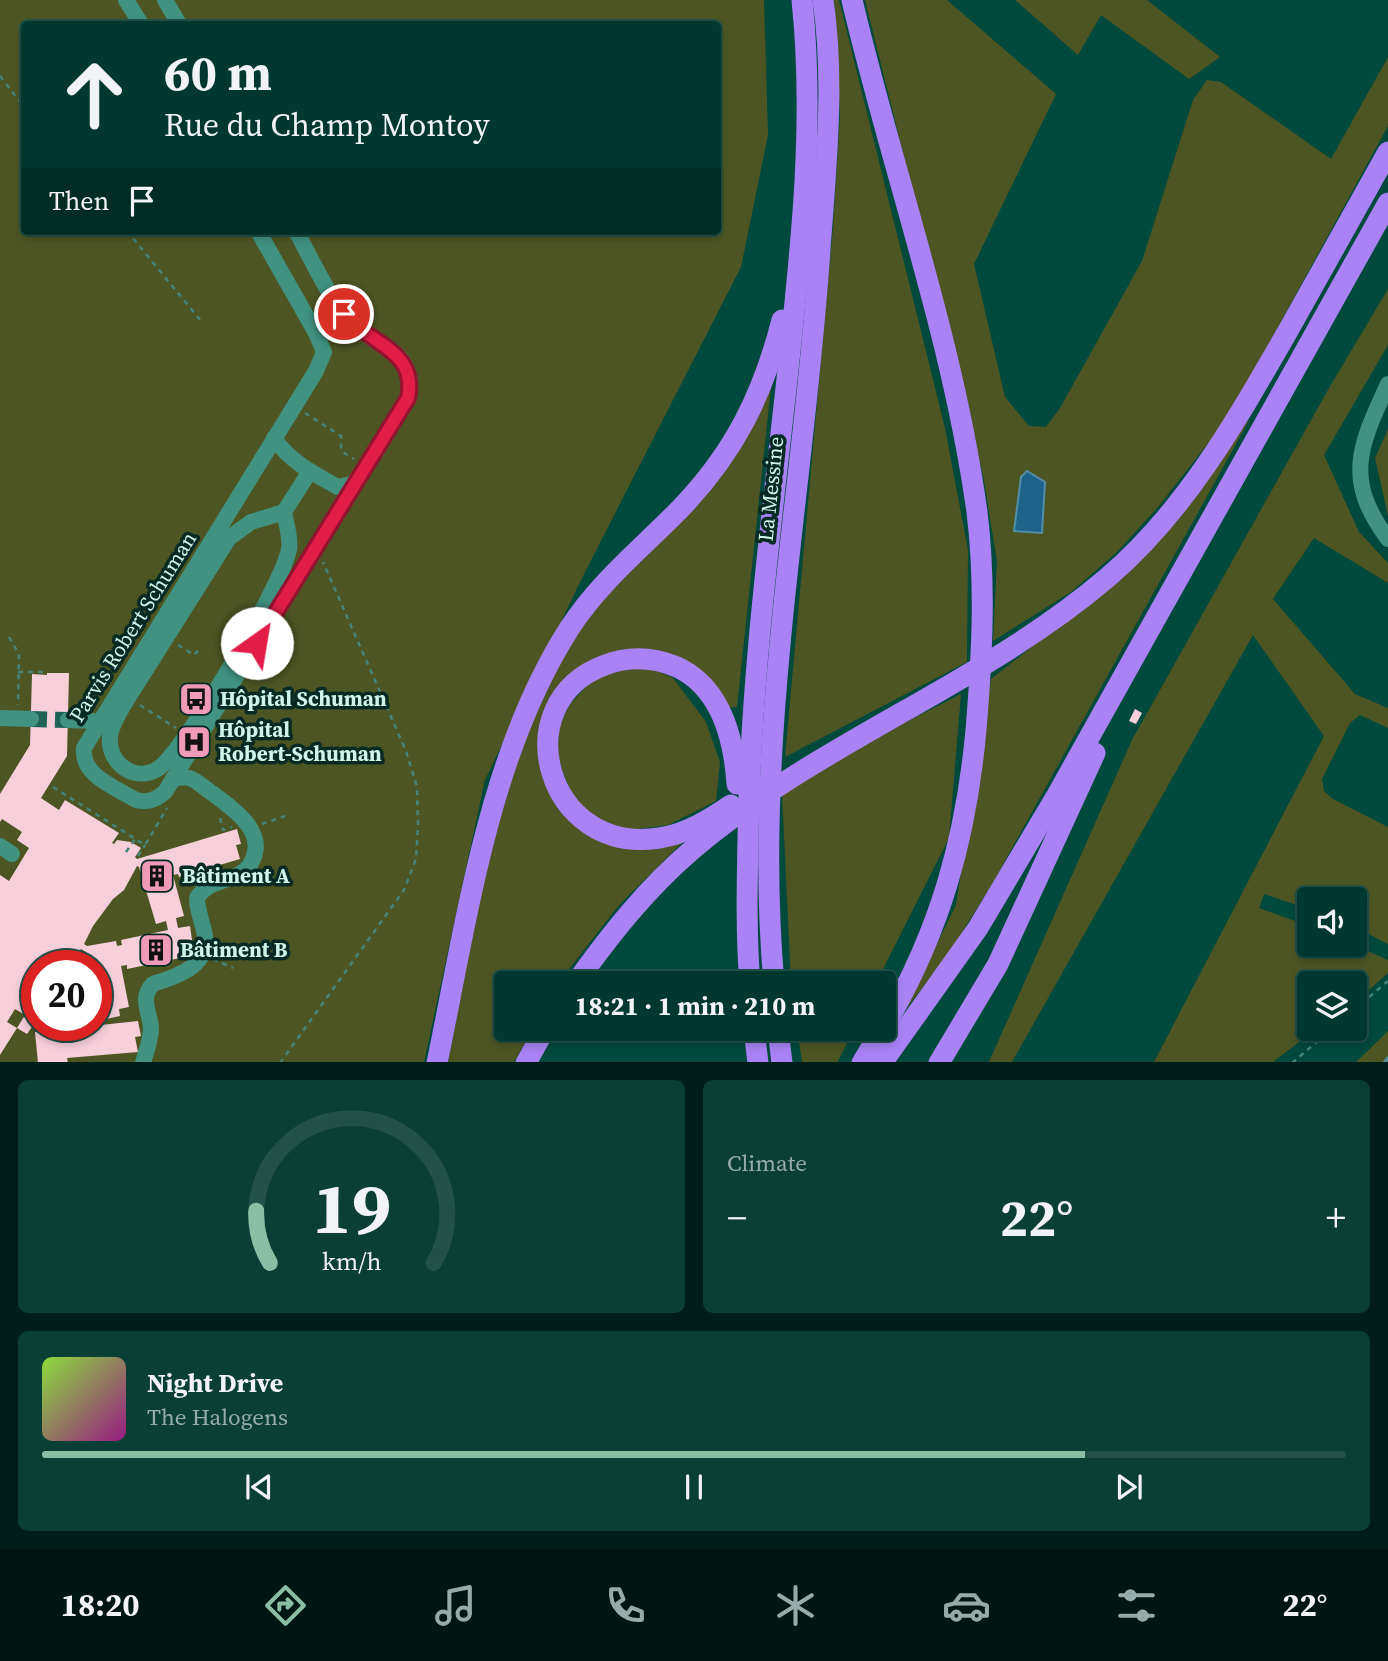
<!DOCTYPE html>
<meta charset="utf-8">
<style>
body{margin:0;font-family:"Source Serif 4",serif;background:#0a3f36;color:#f1f3f6;height:100vh;display:flex;flex-direction:column;font-size:26px;white-space:nowrap}
*{box-sizing:border-box;margin:0}
p{font-size:23px;color:#95acaa}
.icon{flex:none;width:38px;height:38px;fill:none;stroke:currentColor;stroke-width:2;stroke-linecap:round;stroke-linejoin:round}
.map{position:relative;height:1062px;overflow:hidden}
.drawer{display:flex;flex-direction:column;gap:18px;padding:18px;background:#001e19;flex:1}
.drawer>*{flex:none}
.banner{position:absolute;left:21px;top:21px;width:700px;height:214px;border-radius:7px;box-shadow:0 4px 10px #0003,0 0 0 2px #22514a;background:#00372e;color:#f1f3f6;overflow:hidden}
.fabs{position:absolute;left:1297px;top:887px;display:grid;gap:14px}
.fabs a{display:grid;place-items:center;width:70px;height:70px;border-radius:7px;background:#00372e;box-shadow:0 4px 10px #0003,0 0 0 2px #22514a;font-size:35px}
.speed{position:absolute;left:21px;top:950px;display:flex;gap:14px;font-size:35px;font-weight:700;text-align:center}
.speed>*{display:grid;place-content:center;width:91px;height:91px;border-radius:50%;background:#00372e;box-shadow:0 4px 10px #0003,0 0 0 2px #22514a;line-height:1}
.speed .limit{border:10px solid #d22;background:#fff;color:#111}
.pin{position:absolute;display:grid;place-items:center;width:60px;height:60px;color:#fff;margin:-30px;border:4px solid #fff;border-radius:50%;box-shadow:0 2px 7px #0007}
.me{position:absolute;width:77px;margin:-38px;rotate:32deg;stroke-linejoin:round;filter:drop-shadow(0 0 5px #0008)}
.turn{display:flex;align-items:center;gap:24px;height:147px;padding:0 28px;font-size:32px}
.turn .icon{width:91px;height:91px;stroke-width:2.5}
.turn b{display:block;font-size:49px;line-height:60px}
.then{display:flex;align-items:center;height:66px;padding:0 28px;background:#0003;gap:14px;font-size:26px}
.big{font-size:52px;font-weight:700;line-height:1.1}
.drawer .card{flex:1;display:flex;flex-direction:column;justify-content:center;gap:10px;min-width:0;padding:0 24px;border-radius:10px;background:#0a3f36}
.drawer .dial{align-items:center;gap:0}
.dial svg{height:182px;overflow:visible;fill:none;stroke:#22514a;stroke-width:7;stroke-linecap:round;text-anchor:middle}
.dial text{fill:#f1f3f6;stroke:none}
.song{display:flex;align-items:center;gap:21px}
.cover{width:84px;height:84px;border-radius:10px;background:linear-gradient(135deg,hsl(90 70% 55%),hsl(310 70% 35%))}
.played{height:7px;border-radius:4px;background:linear-gradient(90deg,#8abfa5 80%,#22514a 80%)}
.keys{display:flex;justify-content:space-around;direction:ltr}
.heat{display:flex;justify-content:space-between;align-items:center;font-size:38px;direction:ltr}
.drawer .tiles{flex:1;display:grid;gap:18px;grid-template-columns:1fr 1fr}
.card:last-child{grid-column:span 2}
.trip{position:absolute;left:494px;top:971px;width:402px;height:70px;border-radius:7px;background:#00372e;box-shadow:0 4px 10px #0003,0 0 0 2px #22514a;font-weight:700;line-height:70px;text-align:center}
.menu{display:flex;height:112px;justify-content:space-around;align-items:center;background:#001612;color:#95acaa}
.menu .icon{width:49px;height:49px}
.menu .active{color:#8abfa5}
.menu b{font-size:32px;color:#f1f3f6}
.map>svg:first-child{display:block}
</style>
<div class="map">
<svg width="1388" height="1063" viewBox="0 0 1388 1063">
<rect width="100%" height="100%" fill="#00493d"/>
<g fill="#4d5623" fill-rule="evenodd">
<path d="M0 0H764L768 135 741 267 582 578 485 780 424 1062 0 1063ZM24 24H718V231H24ZM37 966H96V1026H37Z"/>
<polygon points="834,0 839,0 945,428 968,550 967,662 785,757 833,227 840,116"/>
<polygon points="865,0 947,0 1056,94 974,264 1005,397 1029,426 1046,427 1060,408 1142,261 1193,100 1207,80 1221,82 1331,159 1388,57 1388,126 1228,418 1158,507 1117,552 1071,592 993,641 997,561 983,475"/>
<polygon points="1015,0 1147,0 1220,57 1189,79 1101,15 1078,55"/>
<polygon points="1388,289 1388,345 1324,455 1359,532 1388,563 1388,583 1314,538 1273,599 1355,694 1388,708 1388,728 1360,715 1350,723 1322,779 1324,791 1333,799 1388,827 1388,944 1355,927 1354,900 1309,900 1309,909 1264,894 1259,908 1309,926 1309,945 1354,945 1388,960 1388,973 1359,999 1355,999 1354,984 1309,984 1309,1029 1316,1029 1273,1062 1154,1062 1324,736 1253,635 1012,1062 989,1062 1132,740 1329,388"/>
<polygon points="771,387 737,707 725,708 642,650 613,652 577,670 541,766 546,785 559,810 578,828 606,843 626,846 685,840 620,904 558,983 506,984 506,1029 533,1029 514,1062 448,1063 481,885 512,777 528,732 563,655 606,591"/>
<polygon points="1251,417 991,886 949,953 903,1013 956,905 991,679 1104,590 1170,525"/>
<polygon points="1388,429 1388,516 1375,458"/>
<polygon points="632,668 651,668 673,678 706,722 720,762 716,801 668,825 630,830 602,823 576,805 557,757 559,728 569,705 587,686 606,672"/>
<polygon points="961,694 949,838 876,983 791,983 782,794 838,757"/>
<polygon points="797,1029 854,1029 837,1063 802,1062"/>
<polygon points="1388,1031 1388,1062 1356,1062"/>
</g>
<polygon fill="#1d638a" stroke="#528fa7" stroke-width="2" points="1027,471 1045,482 1042,533 1014,531 1021,477"/>
<g fill="none" stroke-linecap="round" stroke-linejoin="round">
<polyline stroke="#528fa7" stroke-width="3.5" points="1384,1063 1388,1058"/>
</g>
<g fill="#f6cfdb" fill-rule="evenodd">
<path d="M47 673H69L67 756 41 798 59 810 65 800 119 833 112 843 114 844 117 840 131 842 141 848 135 857 137 859 237 829 241 844 236 845 240 859 179 877 178 874 173 875 184 916 176 918 178 928 190 926 192 940 187 942 190 956 127 969V965L121 966 129 1007 119 1009 120 1016 102 1020 96 990V966H91L89 954 81 949 67 966H37V1020L27 1034 17 1028 25 1015 15 1009 7 1022 17 1028 0 1055V875L9 881 29 848 17 840 22 832 2 819 0 822V794L30 745 32 674 47 675ZM137 866 139 867 156 924 166 921 168 930 121 940 122 945 117 946 116 941 87 946 84 944 93 926 113 899 124 890Z"/>
<polygon points="1135,709 1142,713 1136,724 1129,721"/>
<polygon points="138,1021 141,1036 135,1037 138,1052 67,1058 68,1063 38,1063 35,1032"/>
</g>
<g fill="none" stroke-linecap="round" stroke-linejoin="round">
<polyline stroke="#1f6357" stroke-width="16" stroke-dasharray="16 8" stroke-linecap="butt" points="31,719 68,720"/>
<g stroke="#468378" stroke-width="2.5" stroke-dasharray="5 5" stroke-linecap="butt">
<polyline points="0,76 24,107"/>
<polyline points="127,231 201,321"/>
<path d="M305 413 341 436C342 452 337 449 354 459"/>
<polyline points="9,637 19,654 18,705"/>
<polyline points="178,645 194,655 198,651"/>
<polyline points="18,672 45,672 45,674"/>
<polyline points="140,705 176,728"/>
<polyline points="53,787 145,845 167,808"/>
<polyline points="220,818 223,830 232,827"/>
<polyline points="262,824 285,816"/>
<polyline points="126,852 135,839"/>
<polyline points="138,856 145,845"/>
<polyline points="213,959 233,968"/>
<polyline points="1354,1010 1388,981"/>
<polyline points="280,1063 404,890 416,859 418,825 417,787 406,751 323,562"/>
<polyline points="1292,1063 1332,1029"/>
</g>
<g stroke="#419281" stroke-width="16">
<polyline points="126,0 141,24"/>
<polyline points="165,0 179,24"/>
<path d="M258 231 316 333 324 352 316 371 84 748C81 776 115 787 136 800 148 803 155 800 165 792L408 398C411 386 411 374 403 362 393 347 369 339 355 327 335 310 310 256 296 231"/>
<path d="M1388 384C1360 445 1343 479 1388 539"/>
<path d="M274 438C289 461 314 474 338 487L356 483"/>
<path d="M284 512C286 523 291 538 289 549 284 582 186 748 159 768 135 784 107 763 110 736 112 722 121 710 128 698L229 538 251 522 284 512 310 471"/>
<polyline points="0,718 31,719"/>
<polyline points="68,720 93,721 98,723"/>
<polyline points="0,846 12,854"/>
<path d="M143 1063C146 1052 151 1040 151 1028 150 1012 139 998 153 984 175 977 209 967 205 936 203 923 197 911 197 898 209 877 240 883 251 863 269 832 232 808 212 793 205 789 197 780 189 778 184 777 178 778 173 779"/>
</g>
<g stroke="#a983f5" stroke-width="21">
<path d="M852 0C892 170 953 338 977 512 986 585 982 657 976 730 966 839 940 932 884 1027"/>
<path d="M731 805C709 820 686 834 659 838 546 856 504 702 605 665 629 656 653 657 677 667 722 688 734 739 737 784"/>
<path d="M575 984C610 935 647 888 693 849 819 742 980 686 1107 578 1186 511 1238 418 1289 329 1322 270 1355 211 1388 152"/>
<path d="M750 984C746 936 747 888 748 840 750 683 771 527 788 370 801 248 815 123 802 0"/>
<path d="M774 984C752 737 804 494 820 249 826 167 835 82 823 0"/>
<polyline points="754,1029 758,1063"/>
<polyline points="778,1029 782,1063"/>
<path d="M437 1063C467 919 489 754 569 629 599 582 642 548 680 509 734 453 763 395 782 320"/>
<polyline points="526,1063 545,1029"/>
<polyline points="862,1063 882,1029"/>
<polyline points="882,1063 978,928 1057,795 1388,203"/>
<polyline points="939,1063 998,964 1095,753"/>
</g>
</g>
<g fill="none" stroke-linecap="round" stroke-linejoin="round">
<g stroke="#92132f" stroke-width="18">
<path id="route" d="M257 643 408 398C418 350 370 345 344 314"/>
</g>
<use href="#route" stroke="#e11d48" stroke-width="12"/>
</g>
<defs>
<g id="bus-square" transform="scale(1.75)"><rect x="-9" y="-9" width="18" height="18" rx="4" fill="#ef9ab8" stroke="#072b24"/><path d="M-5-6H5V4H4V6H2V4H-2V6H-4V4H-5ZM-3.5-4V0h7V-4ZM-3.5 1.2v1.5H-2V1.2ZM2 1.2v1.5H3.5V1.2Z" fill="#111"/></g>
<g id="hospital-square" transform="scale(1.75)"><rect x="-9" y="-9" width="18" height="18" rx="4" fill="#ef9ab8" stroke="#072b24"/><path d="M-5-5h3v3.5h4V-5h3V5h-3V1.5h-4V5h-3Z" fill="#111"/></g>
<g id="building-square" transform="scale(1.75)"><rect x="-9" y="-9" width="18" height="18" rx="4" fill="#ef9ab8" stroke="#072b24"/><path d="M-4-6H4V6H1V3H-1V6H-4ZM-2.5-4.3h1.7v1.8h-1.7ZM.8-4.3h1.7v1.8H.8ZM-2.5-1h1.7V.8h-1.7ZM.8-1h1.7V.8H.8Z" fill="#111"/></g>
</defs>
<g fill-rule="evenodd">
<use href="#bus-square" x="196" y="699"/>
<use href="#hospital-square" x="194" y="742"/>
<use href="#building-square" x="157" y="876"/>
<use href="#building-square" x="156" y="950"/>
</g>
<g text-anchor="middle" stroke-width="7" stroke-linejoin="round" paint-order="stroke">
<g font-size="21" fill="#cff5eb" stroke="#072b24">
<text transform="translate(771 489) rotate(-84)" y="7">La Messine</text>
<text transform="translate(133 627) rotate(-58)" y="7">Parvis Robert Schuman</text>
</g>
<g font-size="21" font-weight="bold" fill="#cff5eb" stroke="#072b24" text-anchor="start">
<text x="220" y="706">Hôpital Schuman</text>
<text x="218" y="737">Hôpital<tspan x="218" dy="24">Robert-Schuman</tspan></text>
<text x="182" y="883">Bâtiment A</text>
<text x="180" y="957">Bâtiment B</text>
</g>
</g>
</svg>
<div class="fabs">
<a><svg class="icon" aria-label="sound" viewBox="0 0 24 24"><path d="M4 9h4l5-4v14l-5-4H4zM17 9q2 3 0 6"/></svg></a>
<a><svg class="icon" aria-label="layers" viewBox="0 0 24 24"><path d="M12 4l9 5-9 5-9-5zM3 14l9 5 9-5"/></svg></a>
</div>
<div class="speed"><div class="limit">20</div></div>
<div class="pin" style="left:344px;top:314px;background:#d93025"><svg class="icon" aria-label="arrive" viewBox="0 0 24 24"><path d="M6 21V4h12l-3 4 3 4H6"/></svg></div>
<svg class="me" style="left:257px;top:643px" viewBox="-20 -20 40 40"><circle r="19" fill="#fff"/><path d="M0-13L10 11 0 6-10 11z" fill="#e11d48"/></svg>
<div class="trip">18:21 · 1 min · 210 m</div>
<div class="banner">
<div class="turn"><svg class="icon" aria-label="ahead" viewBox="0 0 24 24"><path d="M12 20V5M6 11l6-6 6 6"/></svg><div><b>60 m</b>Rue du Champ Montoy</div></div>
<div class="then">Then<svg class="icon" aria-label="arrive" viewBox="0 0 24 24"><path d="M6 21V4h12l-3 4 3 4H6"/></svg></div>
</div>
</div>
<section class="drawer">
<div class="tiles">
<div class="card dial"><svg viewBox="0 0 100 80">
<path d="M14 69A42 42 0 1 1 86 69"/>
<path d="M14 69A42 42 0 0 1 8 46" stroke="#8abfa5"/>
<text x="50" y="56" font-size="32" font-weight="700">19</text>
<text x="50" y="72" font-size="11">km/h</text>
</svg></div>
<div class="card"><p>Climate</p>
<div class="heat"><a>−</a><b class="big">22°</b><a>+</a></div>
</div>
<div class="card">
<div class="song"><i class="cover"></i><div><b>Night Drive</b><p>The Halogens</p></div></div>
<div class="played"></div>
<div class="keys"><svg class="icon" aria-label="previous" viewBox="0 0 24 24"><path d="M18 5L8 12l10 7zM5 5v14"/></svg><svg class="icon" aria-label="pause" viewBox="0 0 24 24"><path d="M8 5v14M16 5v14"/></svg><svg class="icon" aria-label="next" viewBox="0 0 24 24"><path d="M6 5l10 7-10 7zM19 5v14"/></svg></div>
</div>
</div>
</section>
<nav class="menu">
<b>18:20</b>
<svg class="icon active" aria-label="directions" viewBox="0 0 24 24"><path d="M12 3l9 9-9 9-9-9zM9 14v-3h6M13 9l2 2-2 2"/></svg>
<svg class="icon" aria-label="music" viewBox="0 0 24 24"><path d="M9 18V5l10-2v13"/><circle cx="6" cy="18" r="3"/><circle cx="16" cy="16" r="3"/></svg>
<svg class="icon" aria-label="phone" viewBox="0 0 24 24"><path d="M5 4h4l2 5-3 2q2 4 5 5l2-3 5 2v4C11 20 4 13 5 4z"/></svg>
<svg class="icon" aria-label="climate" viewBox="0 0 24 24"><path d="M12 3v18M4 7l16 10M4 17L20 7"/></svg>
<svg class="icon" aria-label="car" viewBox="0 0 24 24"><path d="M5 17H2v-5l4-1 3-4h7l3 4 3 1v5h-3M9 17h6M6 11h13"/><circle cx="7" cy="17" r="2"/><circle cx="17" cy="17" r="2"/></svg>
<svg class="icon" aria-label="filters" viewBox="0 0 24 24"><path d="M4 7h16M4 17h16"/><circle cx="9" cy="7" r="2"/><circle cx="15" cy="17" r="2"/></svg>
<b>22°</b>
</nav>
